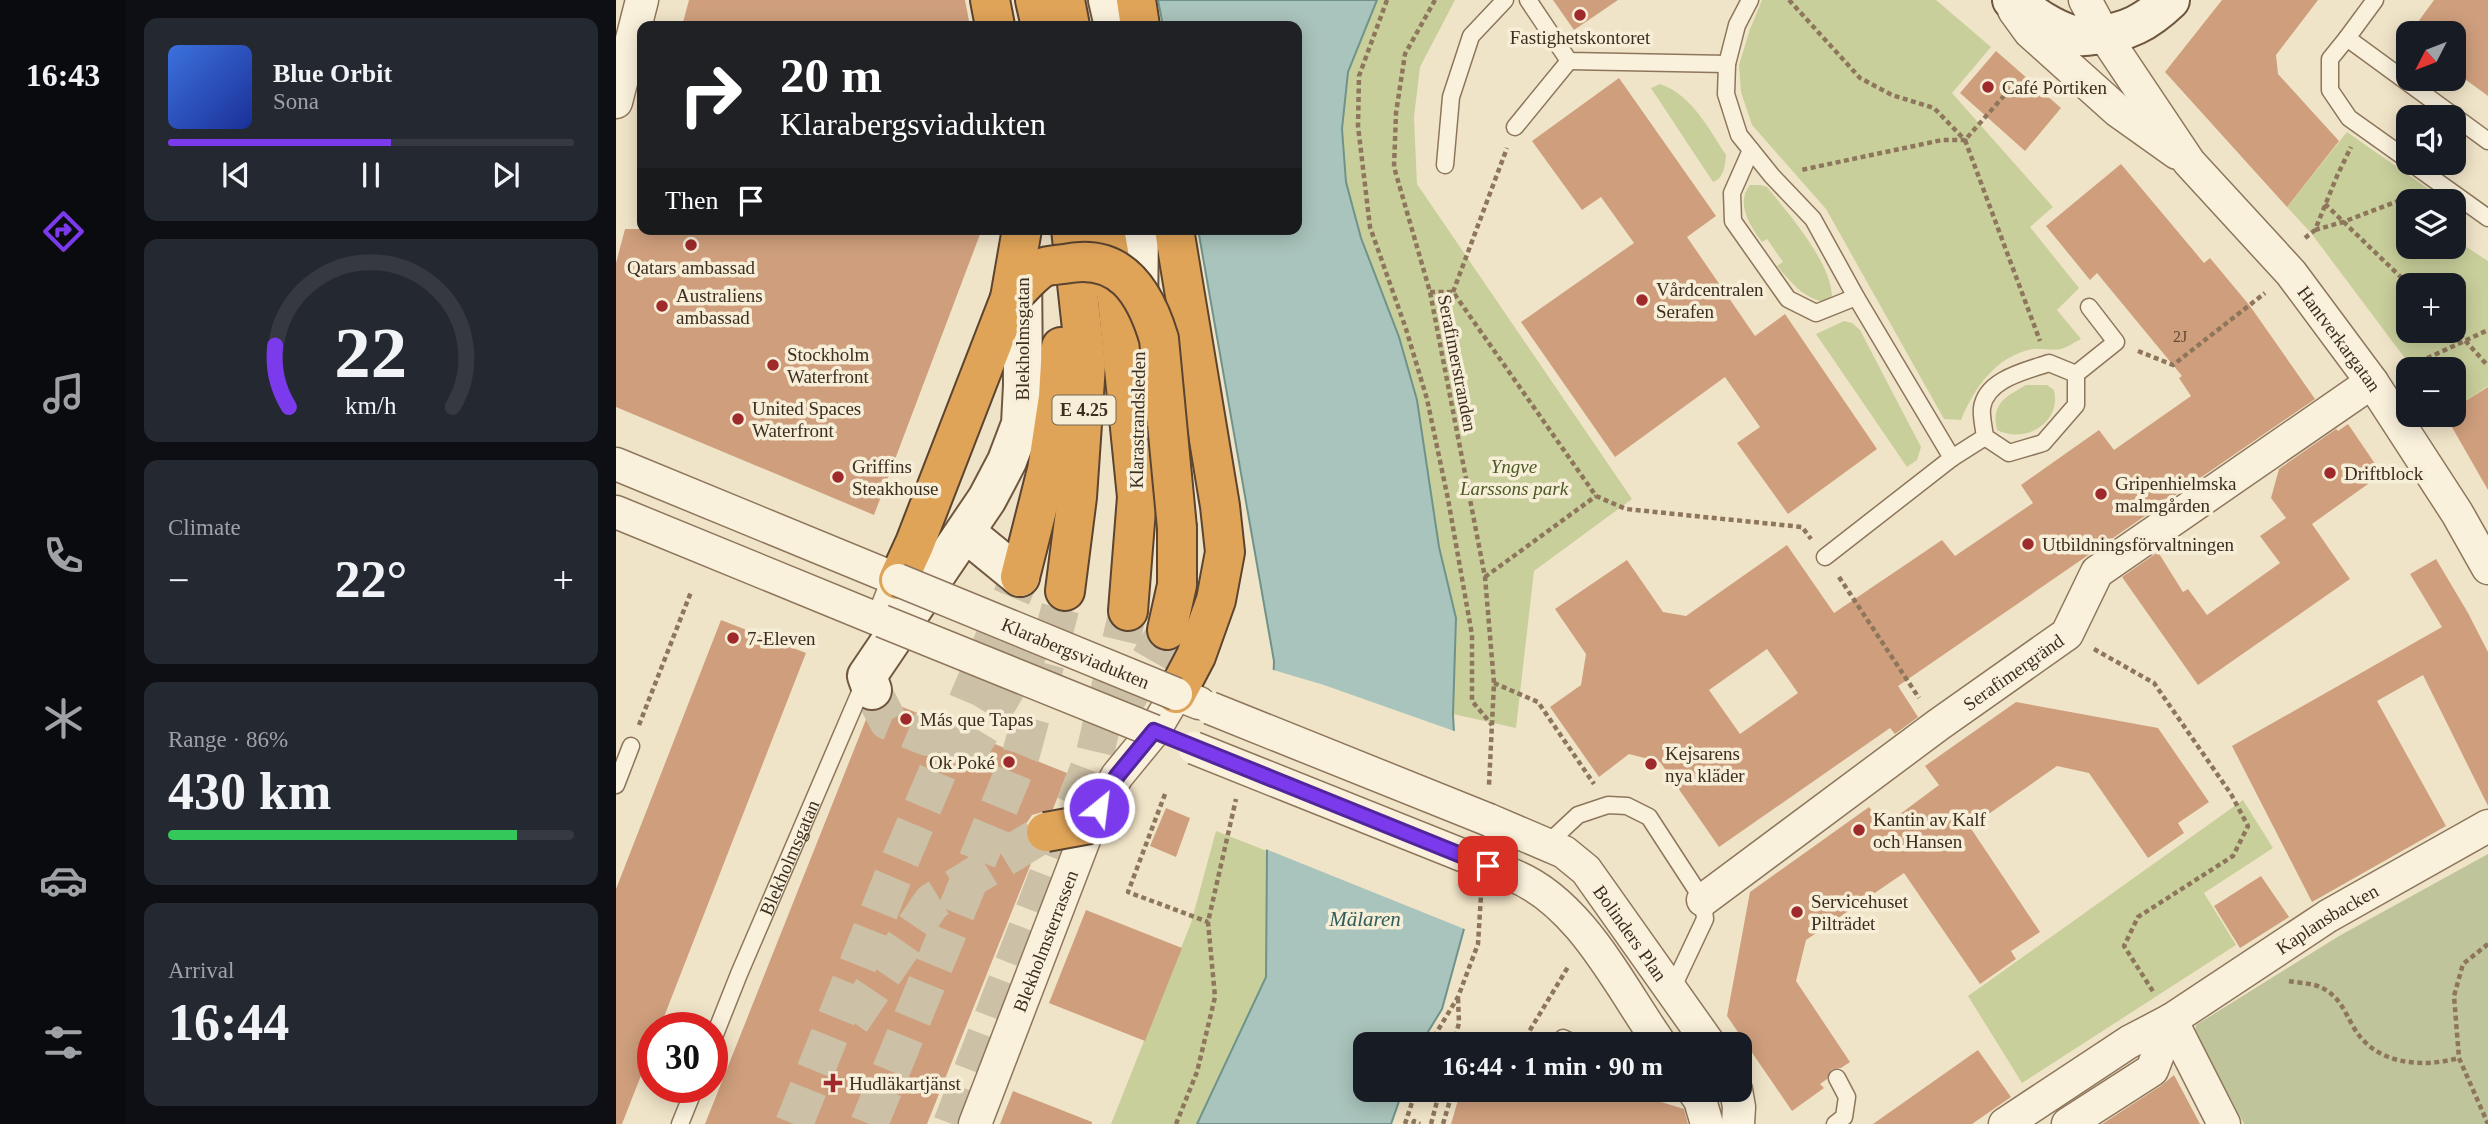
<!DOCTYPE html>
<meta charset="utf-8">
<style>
body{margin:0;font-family:"Times New Roman",serif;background:#242831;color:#f1f3f6;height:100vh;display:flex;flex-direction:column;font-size:26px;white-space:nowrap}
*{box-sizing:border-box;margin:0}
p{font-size:23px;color:#9ea1a6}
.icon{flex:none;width:38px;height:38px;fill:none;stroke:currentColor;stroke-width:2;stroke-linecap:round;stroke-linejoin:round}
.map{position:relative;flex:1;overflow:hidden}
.drawer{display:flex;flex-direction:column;gap:18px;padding:18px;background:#0d0f14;width:490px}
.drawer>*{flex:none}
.banner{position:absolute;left:21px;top:21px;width:665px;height:214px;border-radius:14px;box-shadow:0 4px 18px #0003;background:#202124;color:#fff;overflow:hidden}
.needle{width:46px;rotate:228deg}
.buttons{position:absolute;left:1780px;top:21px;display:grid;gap:14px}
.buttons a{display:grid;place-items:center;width:70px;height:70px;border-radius:14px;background:#171b24;box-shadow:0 4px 18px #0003;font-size:35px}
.speed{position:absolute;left:21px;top:1012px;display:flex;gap:14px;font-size:35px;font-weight:700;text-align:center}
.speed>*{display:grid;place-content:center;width:91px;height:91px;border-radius:50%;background:#171b24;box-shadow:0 4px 18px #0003;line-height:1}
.speed .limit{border:10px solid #d22;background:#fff;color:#111}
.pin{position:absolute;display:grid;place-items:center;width:60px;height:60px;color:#fff;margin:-30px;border-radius:14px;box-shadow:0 4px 10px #0006}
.me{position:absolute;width:77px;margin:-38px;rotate:29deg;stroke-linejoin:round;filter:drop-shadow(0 0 5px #0008)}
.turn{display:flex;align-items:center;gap:24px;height:147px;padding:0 28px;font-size:32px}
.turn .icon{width:91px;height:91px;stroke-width:2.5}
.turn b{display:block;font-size:49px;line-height:60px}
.then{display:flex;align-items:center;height:66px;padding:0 28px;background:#0003;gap:14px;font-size:26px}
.big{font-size:52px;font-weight:700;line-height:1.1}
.drawer .tile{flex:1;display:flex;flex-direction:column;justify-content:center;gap:10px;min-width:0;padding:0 24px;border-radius:14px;background:#242831}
.drawer .dial{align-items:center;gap:0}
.dial svg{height:182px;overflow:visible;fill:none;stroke:#363941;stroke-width:7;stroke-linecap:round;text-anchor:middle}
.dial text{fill:#f1f3f6;stroke:none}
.song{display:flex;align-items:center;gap:21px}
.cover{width:84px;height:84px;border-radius:10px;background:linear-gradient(135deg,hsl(220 70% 55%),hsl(230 70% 35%))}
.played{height:7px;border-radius:4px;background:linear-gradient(90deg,#7c3aed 55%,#363941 55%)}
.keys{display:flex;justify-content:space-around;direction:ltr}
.heat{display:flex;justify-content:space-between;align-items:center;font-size:38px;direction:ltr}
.charge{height:10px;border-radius:5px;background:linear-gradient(90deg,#34c759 86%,#363941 0)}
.trip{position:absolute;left:737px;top:1032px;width:399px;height:70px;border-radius:14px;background:#171b24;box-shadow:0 4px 18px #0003;font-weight:700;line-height:70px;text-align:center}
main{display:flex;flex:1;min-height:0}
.tabs{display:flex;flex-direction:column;width:126px;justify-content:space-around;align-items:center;background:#090b0e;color:#9ea1a6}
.tabs .icon{width:49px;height:49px}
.tabs .on{color:#7c3aed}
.tabs b{font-size:32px;color:#f1f3f6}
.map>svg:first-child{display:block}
</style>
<main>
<nav class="tabs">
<b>16:43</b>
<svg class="icon on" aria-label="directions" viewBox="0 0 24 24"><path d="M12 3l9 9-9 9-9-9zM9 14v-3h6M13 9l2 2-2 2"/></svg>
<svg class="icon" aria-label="music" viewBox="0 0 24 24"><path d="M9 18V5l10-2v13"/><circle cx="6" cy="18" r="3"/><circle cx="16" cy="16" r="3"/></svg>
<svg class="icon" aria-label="phone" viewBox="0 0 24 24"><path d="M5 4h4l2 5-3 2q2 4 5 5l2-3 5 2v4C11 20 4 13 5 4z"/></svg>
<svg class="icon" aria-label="climate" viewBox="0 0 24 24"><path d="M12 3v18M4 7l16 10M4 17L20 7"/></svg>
<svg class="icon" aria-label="car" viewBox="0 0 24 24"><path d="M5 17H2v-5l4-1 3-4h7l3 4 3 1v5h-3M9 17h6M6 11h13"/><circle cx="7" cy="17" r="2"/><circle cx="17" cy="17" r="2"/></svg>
<svg class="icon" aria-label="filters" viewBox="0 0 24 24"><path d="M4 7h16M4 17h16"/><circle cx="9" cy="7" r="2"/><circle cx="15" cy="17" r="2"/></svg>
</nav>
<section class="drawer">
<div class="tile">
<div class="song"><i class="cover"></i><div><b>Blue Orbit</b><p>Sona</p></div></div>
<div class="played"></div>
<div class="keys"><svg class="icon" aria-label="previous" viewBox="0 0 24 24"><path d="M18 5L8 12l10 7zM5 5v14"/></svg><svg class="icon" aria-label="pause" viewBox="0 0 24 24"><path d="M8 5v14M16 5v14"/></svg><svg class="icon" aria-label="next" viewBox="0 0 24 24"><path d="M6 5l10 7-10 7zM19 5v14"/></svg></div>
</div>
<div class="tile dial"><svg viewBox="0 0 100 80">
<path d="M14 69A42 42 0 1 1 86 69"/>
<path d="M14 69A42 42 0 0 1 8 42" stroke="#7c3aed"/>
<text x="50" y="56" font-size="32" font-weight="700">22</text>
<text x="50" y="72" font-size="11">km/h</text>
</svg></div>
<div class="tile"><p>Climate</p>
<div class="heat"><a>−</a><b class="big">22°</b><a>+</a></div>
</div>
<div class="tile"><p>Range · 86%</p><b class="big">430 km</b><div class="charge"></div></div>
<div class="tile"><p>Arrival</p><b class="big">16:44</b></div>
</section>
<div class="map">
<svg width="1872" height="1124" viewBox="0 0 1872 1124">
<rect width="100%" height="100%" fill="#f0e4c8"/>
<g fill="#c9cf9b" fill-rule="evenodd">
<polygon points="761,0 839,0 804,67 798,117 801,184 1016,499 918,571 900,728 837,714 840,618 823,547 801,400 783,337 745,238 730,182 726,129 732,72"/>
<path d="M1146 0H1320L1375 47 1336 93 1437 207 1414 227 1463 288 1441 310 1465 339C1459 342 1452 347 1445 349 1437 351 1426 348 1417 349 1380 356 1358 388 1345 420L1328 419 1210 209 1136 125 1125 92 1123 65 1134 29Z"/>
<path d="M1044 84C1076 95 1092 128 1110 155 1109 166 1108 178 1097 182L1035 88Z"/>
<path d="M1731 132 1821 195V201H1792V247H1838V239L1872 261V386L1838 408V369H1797L1695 233 1671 207ZM1792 285H1838V331H1792Z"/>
<path d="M1134 185H1144L1151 187C1172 213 1215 262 1216 296L1208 302C1186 297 1175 282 1161 266L1167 262 1151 239 1146 242C1134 226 1119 203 1134 185Z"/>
<polygon points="1228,321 1236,323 1244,330 1305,447 1301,460 1291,467 1200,334"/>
<path d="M1410 385H1431L1438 390C1446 423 1409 444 1381 430 1375 404 1389 397 1410 385Z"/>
<polygon points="1627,800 1657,848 1588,893 1620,945 1406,1083 1352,996"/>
<polygon points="600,831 651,851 650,977 581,1124 495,1124 575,923"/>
</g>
<polygon fill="#bfc49a" points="1872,854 1872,1124 1628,1124 1579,1030 1580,1025 1723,936"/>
<polygon fill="#a9c4bc" stroke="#6f938a" stroke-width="2" points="542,0 761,0 732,72 726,129 730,182 745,238 783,337 801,400 823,547 840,618 837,714 848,929 826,1009 804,1045 749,1045 749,1090 787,1090 775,1124 581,1124 650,977 651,851 658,661 582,229 681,229 681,26 547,26"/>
<polygon fill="#f0e4c8" points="654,669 708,685 841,732 851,930 647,848"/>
<g fill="#cf9f7d" fill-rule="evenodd">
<polygon points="73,0 349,0 354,26 66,26"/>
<polygon points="937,0 1002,0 958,30"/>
<polygon points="1606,0 1702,0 1660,55 1662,74 1723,141 1671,207 1549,72"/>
<polygon points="1818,0 1872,0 1872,96 1838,71 1838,33 1794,33"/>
<polygon points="1380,51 1445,108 1409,151 1344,93"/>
<polygon points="1003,78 1100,216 1071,237 1139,336 1169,314 1261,449 1172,514 1121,443 1144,427 1109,377 999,457 905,322 1018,243 985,197 966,210 916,141"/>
<path d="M1505 164 1588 263 1594 258 1634 306 1699 399 1282 686 1302 717 1279 734 1274 728 1103 847 1044 762 1013 754 983 777 934 707 965 685 970 654 939 609 1011 560 1047 612 1070 616 1171 545 1218 613 1326 540 1339 556 1417 503 1405 485 1483 430 1498 450 1575 396 1563 378 1566 376 1481 273 1474 280 1430 226ZM1151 649 1182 693 1124 734 1093 690Z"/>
<polygon points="9,229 366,229 258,515 0,407 0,263"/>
<polygon points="1872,387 1872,490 1829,415 1838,415 1838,408"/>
<polygon points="1732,424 1766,474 1696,524 1734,579 1582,685 1506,577 1542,552 1567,592 1572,589 1591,615 1664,563 1644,536 1670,518 1655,498 1663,469 1720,429 1722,431"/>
<polygon points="1820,559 1852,613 1872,652 1872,806 1807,675 1761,701 1830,826 1696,902 1616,746 1826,627 1794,574"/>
<polygon points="105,620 190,653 44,1027 37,1027 37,1045 6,1124 0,1124 0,889"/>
<polygon points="274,702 451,773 437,809 416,815 410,824 409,837 413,846 420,851 311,1124 89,1124 253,712 264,710"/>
<polygon points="1400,702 1542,728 1593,802 1562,823 1568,833 1532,858 1473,773 1441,766 1354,827 1424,932 1395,951 1400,959 1364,984 1288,873 1190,940 1180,981 1234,1062 1225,1068 1216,1069 1211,1079 1204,1084 1208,1088 1176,1111 1111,1016 1134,892 1253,807 1268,826 1323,785 1309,766"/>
<polygon points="550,808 574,818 560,857 534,846"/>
<polygon points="1645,876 1673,917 1624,948 1598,906"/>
<polygon points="470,910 566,948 529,1041 433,1003"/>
<polygon points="1362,1050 1395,1097 1356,1124 1257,1124"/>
<polygon points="1558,1075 1584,1124 1486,1124 1546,1085"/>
<polygon points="845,1090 1006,1090 1068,1109 1072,1124 835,1124"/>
<polygon points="397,1091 476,1122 476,1124 384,1124"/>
</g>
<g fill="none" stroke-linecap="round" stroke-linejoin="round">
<polyline stroke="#ccc0a6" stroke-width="38" stroke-dasharray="38 19" stroke-linecap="butt" points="256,690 272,721 311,737 341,723"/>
<g stroke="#ccc0a6" stroke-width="38" stroke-dasharray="38 19" stroke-linecap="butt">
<polyline points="505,709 551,630"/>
<polyline points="345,764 417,644"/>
<polyline points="235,1021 316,902 430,832"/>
<polyline points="178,1124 275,882 404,577"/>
<polyline points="253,1124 405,754 449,591"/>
<polyline points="336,1124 479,753 512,611"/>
</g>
<g stroke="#8d765c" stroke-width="19">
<g id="lane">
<polyline points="912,0 953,61 1111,64"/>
<polyline points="1134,0 1121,25 1111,64 1110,94 1123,135 1156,176 1197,219 1240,297 1336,458 1209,557"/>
<polyline points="1759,0 1731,38 1872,141"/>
<polyline points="1731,38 1714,59 1714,90 1733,118 1792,160"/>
<polyline points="899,127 953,61"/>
<polyline points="1135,150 1116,193 1117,221 1172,299 1200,313 1240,297"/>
<polyline points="1795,163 1872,218"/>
<polyline points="829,165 835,97 855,36 889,0"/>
<path d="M1433 363 1460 374V405L1427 443 1393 453 1369 437C1368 428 1365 417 1366 408 1370 379 1410 371 1433 363Z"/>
<polyline points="1460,374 1500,342 1473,307"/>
<polyline points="1336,458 1369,437"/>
<polyline points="0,785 15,746"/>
<polyline points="931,844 962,815 992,805 1011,806 1033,817 1087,900 1089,919 1056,989"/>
<polyline points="947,1038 962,1045"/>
<path id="s1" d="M96 1042 123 974 248 683"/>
<polyline points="64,1124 79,1087"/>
<polyline points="1219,1124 1228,1117 1231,1097 1221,1078"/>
</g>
</g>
<g stroke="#8d765c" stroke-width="35">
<g id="street">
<path id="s2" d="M1469 0 1488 35 1573 162 1675 273 1756 382 1841 513 1872 568"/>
<polyline points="1398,10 1414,32 1502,111 1561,153"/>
<polyline points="0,102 26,0"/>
<polyline points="0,464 282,580 266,621 0,512"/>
<path id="s3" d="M873 820 948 852 970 870 1094 1045"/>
<path d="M896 875C964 901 1004 987 1045 1045"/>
<path id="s4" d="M1087 900 1322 725 1451 634 1481 572 1756 382"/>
<polyline points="1555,1020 1608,1124"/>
<polyline points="1077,1090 1084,1100 1091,1124"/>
<polyline points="1120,1090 1123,1107 1122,1124"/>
<path id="s5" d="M359 1124 474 824 501 776 538 731 560 694 583 703"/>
<path id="s6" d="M1389 1124 1513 1042 1555 1020 1712 916 1872 826"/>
<polyline points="1452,1124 1536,1070 1555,1020"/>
</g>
</g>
<g stroke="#6f573f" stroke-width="42">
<g id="secondary">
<polyline points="492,0 498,26"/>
<path d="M1396 0C1414 13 1435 29 1457 35 1463 37 1472 36 1478 35 1510 34 1532 21 1554 0"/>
<polyline points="522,316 523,229"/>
<polyline points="349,532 404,577"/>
<polyline points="256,690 251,676 371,499 391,461 405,424 407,385 406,266"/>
</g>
</g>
<g stroke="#5b4430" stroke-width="42">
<g id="highway">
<polyline points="374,0 379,26"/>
<polyline points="419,0 425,26"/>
<polyline points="449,0 454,26"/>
<polyline points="520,0 524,26"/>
<polyline points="489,229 501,299 521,497 512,611"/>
<polyline points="558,229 604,506 609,552 600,600 580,656 560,694"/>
<polyline points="404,577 431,470 442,397 445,347"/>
<polyline points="282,580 299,543 394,298"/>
<polyline points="449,591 461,497 470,365 455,229"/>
<polyline points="551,630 561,585 561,528"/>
</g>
</g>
<g stroke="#8d765c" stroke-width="4.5" stroke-dasharray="5 3.5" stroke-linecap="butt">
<polyline points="771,0 743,76 742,126 754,227 790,329 811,399 832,499 856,635 856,701 876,725"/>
<polyline points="819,0 789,54 780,113 778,167 814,292 869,577 878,683 873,785"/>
<polyline points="1173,0 1244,78 1276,95 1318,108 1349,140 1326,140 1185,170"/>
<polyline points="1394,89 1349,140 1424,341"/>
<polyline points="1709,204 1793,285"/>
<polyline points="1699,230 1727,222 1798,195"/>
<polyline points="1689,238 1699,230 1721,176 1735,147"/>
<polyline points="814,292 837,292 980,496 1010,509 1186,527 1195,539"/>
<polyline points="837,292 891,148"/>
<polyline points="1838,328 1872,366"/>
<polyline points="1522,351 1557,365 1649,293"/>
<polyline points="1788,369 1872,330"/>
<polyline points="869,577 980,496"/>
<polyline points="1223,577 1303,698"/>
<polyline points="1478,649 1538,683 1615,794 1632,826 1617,856 1522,917 1508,946 1538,993"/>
<polyline points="878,683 922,702 978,784"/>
<polyline points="23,725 75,592"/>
<polyline points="549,794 512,892 592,922"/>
<polyline points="1872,944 1847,964 1838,996 1843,1058 1872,1124"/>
<path d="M1673 981C1682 983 1696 983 1704 987 1724 996 1728 1011 1738 1028 1760 1065 1805 1068 1843 1058"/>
<polyline points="816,1045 819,1035 842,997 862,944 865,895"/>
<polyline points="837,1045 843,1023 842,998"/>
<polyline points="850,1045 851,1040 877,1045"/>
<polyline points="905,1045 952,967"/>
<polyline points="560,1124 581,1072 599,997 592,922 620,799"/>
<polyline points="789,1124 800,1090"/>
<polyline points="797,1124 798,1121 804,1124"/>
<polyline points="815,1124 824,1090"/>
<polyline points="827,1124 837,1090"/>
</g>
<use href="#lane" stroke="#faf1dc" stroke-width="16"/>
<use href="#street" stroke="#faf1dc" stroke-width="32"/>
<use href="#secondary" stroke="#faf1dc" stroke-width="38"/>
<use href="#highway" stroke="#e0a458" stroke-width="38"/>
<g stroke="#8d765c" stroke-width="35" stroke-linecap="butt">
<g id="street-bridge">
<path id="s7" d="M282 580 560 694"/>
<polyline points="266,621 538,731"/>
<polyline points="594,708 873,820"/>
<polyline points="578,748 896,875"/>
</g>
</g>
<g stroke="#5b4430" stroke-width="42" stroke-linecap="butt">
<g id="highway-bridge">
<path d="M394 298C404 289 415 275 426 268 432 265 441 265 448 264 505 252 529 292 543 339L561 528"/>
<polyline points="394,298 406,229"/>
<polyline points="430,832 474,824"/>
</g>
</g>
<use href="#street-bridge" stroke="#faf1dc" stroke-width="32"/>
<use href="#highway-bridge" stroke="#e0a458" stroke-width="38"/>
</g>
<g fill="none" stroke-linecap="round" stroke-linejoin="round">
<g stroke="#51269a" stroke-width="18">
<polyline id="route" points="483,808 501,776 538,731 872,866"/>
</g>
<use href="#route" stroke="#7c3aed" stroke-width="12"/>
</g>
<g fill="#9e2a2b" stroke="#f7eed8" stroke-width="2.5">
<circle cx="964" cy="15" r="7"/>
<circle cx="1372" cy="87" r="7"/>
<circle cx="75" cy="245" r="7"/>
<circle cx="1026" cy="300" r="7"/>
<circle cx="46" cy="306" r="7"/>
<circle cx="157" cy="365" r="7"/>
<circle cx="122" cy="419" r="7"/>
<circle cx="1714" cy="473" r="7"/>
<circle cx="222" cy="477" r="7"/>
<circle cx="1485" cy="494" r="7"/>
<circle cx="1412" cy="544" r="7"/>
<circle cx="117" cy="638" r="7"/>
<circle cx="290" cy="719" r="7"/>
<circle cx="393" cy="762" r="7"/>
<circle cx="1035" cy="764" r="7"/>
<circle cx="1243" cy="830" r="7"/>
<circle cx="1181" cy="912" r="7"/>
<path d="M213.5 1072.5h7v7h7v7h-7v7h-7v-7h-7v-7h7z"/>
</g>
<g text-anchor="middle" stroke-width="7" stroke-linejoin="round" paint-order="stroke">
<g font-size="16" fill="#624a37">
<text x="1564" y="342">2J</text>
</g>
<rect fill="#f7eed8" stroke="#756857" stroke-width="2" x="436.5" y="395.5" width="63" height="29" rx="5"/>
<g font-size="18" font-weight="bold" fill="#3d2e20">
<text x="468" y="416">E 4.25</text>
</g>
<g font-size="19" fill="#3d2e20" stroke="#f7eed8" text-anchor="start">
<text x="964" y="44" text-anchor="middle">Fastighetskontoret</text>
<text x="1386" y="94">Café Portiken</text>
<text x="75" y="274" text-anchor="middle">Qatars ambassad</text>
<text x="1040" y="296">Vårdcentralen<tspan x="1040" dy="22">Serafen</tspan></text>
<text x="60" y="302">Australiens<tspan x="60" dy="22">ambassad</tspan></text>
<text x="171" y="361">Stockholm<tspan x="171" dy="22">Waterfront</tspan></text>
<text x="136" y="415">United Spaces<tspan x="136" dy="22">Waterfront</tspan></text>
<text x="236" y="473">Griffins<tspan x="236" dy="22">Steakhouse</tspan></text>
<text x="1728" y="480">Driftblock</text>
<text x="1499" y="490">Gripenhielmska<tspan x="1499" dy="22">malmgården</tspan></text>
<text x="1426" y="551">Utbildningsförvaltningen</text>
<text x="131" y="645">7-Eleven</text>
<text x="304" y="726">Más que Tapas</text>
<text x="1049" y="760">Kejsarens<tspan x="1049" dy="22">nya kläder</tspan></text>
<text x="379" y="769" text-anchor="end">Ok Poké</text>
<text x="1257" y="826">Kantin av Kalf<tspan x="1257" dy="22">och Hansen</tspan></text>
<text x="1195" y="908">Servicehuset<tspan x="1195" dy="22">Pilträdet</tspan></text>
<text x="233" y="1090">Hudläkartjänst</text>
</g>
<g font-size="19" fill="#3d2e20" stroke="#f7eed8">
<text transform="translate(406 339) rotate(-90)" y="7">Blekholmsgatan</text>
<text dy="7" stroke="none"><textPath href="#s2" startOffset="425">Hantverkargatan</textPath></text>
<text transform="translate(842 363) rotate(79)" y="7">Serafimerstranden</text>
<text transform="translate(521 420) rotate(-89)" y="7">Klarastrandsleden</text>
<text dy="7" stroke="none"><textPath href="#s7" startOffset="192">Klarabergsviadukten</textPath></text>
<text dy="7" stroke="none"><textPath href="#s4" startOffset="385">Serafimergränd</textPath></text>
<text dy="7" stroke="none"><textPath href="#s1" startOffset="200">Blekholmsgatan</textPath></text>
<text dy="7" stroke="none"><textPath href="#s6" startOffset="382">Kaplansbacken</textPath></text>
<text dy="7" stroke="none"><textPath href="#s3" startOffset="187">Bolinders Plan</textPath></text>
<text dy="7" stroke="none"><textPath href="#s5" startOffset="196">Blekholmsterrassen</textPath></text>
</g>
<g font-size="19" font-style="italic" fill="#4d5a26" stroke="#f7eed8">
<text x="898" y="473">Yngve<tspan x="898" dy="22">Larssons park</tspan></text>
</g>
<g font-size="21" font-style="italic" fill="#2f5d5a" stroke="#f7eed8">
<text x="749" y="926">Mälaren</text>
</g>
</g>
</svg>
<div class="buttons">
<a><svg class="needle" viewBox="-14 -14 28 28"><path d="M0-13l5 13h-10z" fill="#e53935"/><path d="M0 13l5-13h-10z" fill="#9ea1a6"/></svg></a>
<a><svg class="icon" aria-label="sound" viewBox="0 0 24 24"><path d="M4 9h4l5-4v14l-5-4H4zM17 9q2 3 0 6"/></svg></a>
<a><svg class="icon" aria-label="layers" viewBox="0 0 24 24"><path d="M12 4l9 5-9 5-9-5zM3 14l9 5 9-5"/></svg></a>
<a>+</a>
<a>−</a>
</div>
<div class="speed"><div class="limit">30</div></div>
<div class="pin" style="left:872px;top:866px;background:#d93025"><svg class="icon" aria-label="arrive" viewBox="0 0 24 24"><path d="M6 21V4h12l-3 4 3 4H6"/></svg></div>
<svg class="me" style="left:483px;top:808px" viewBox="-20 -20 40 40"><circle r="17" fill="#7c3aed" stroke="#fff" stroke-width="3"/><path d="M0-11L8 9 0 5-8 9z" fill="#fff"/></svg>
<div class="trip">16:44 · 1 min · 90 m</div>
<div class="banner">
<div class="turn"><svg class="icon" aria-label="right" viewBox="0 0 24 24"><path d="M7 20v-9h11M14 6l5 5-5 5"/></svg><div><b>20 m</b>Klarabergsviadukten</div></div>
<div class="then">Then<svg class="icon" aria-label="arrive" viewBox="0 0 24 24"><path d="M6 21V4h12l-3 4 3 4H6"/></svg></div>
</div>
</div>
</main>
